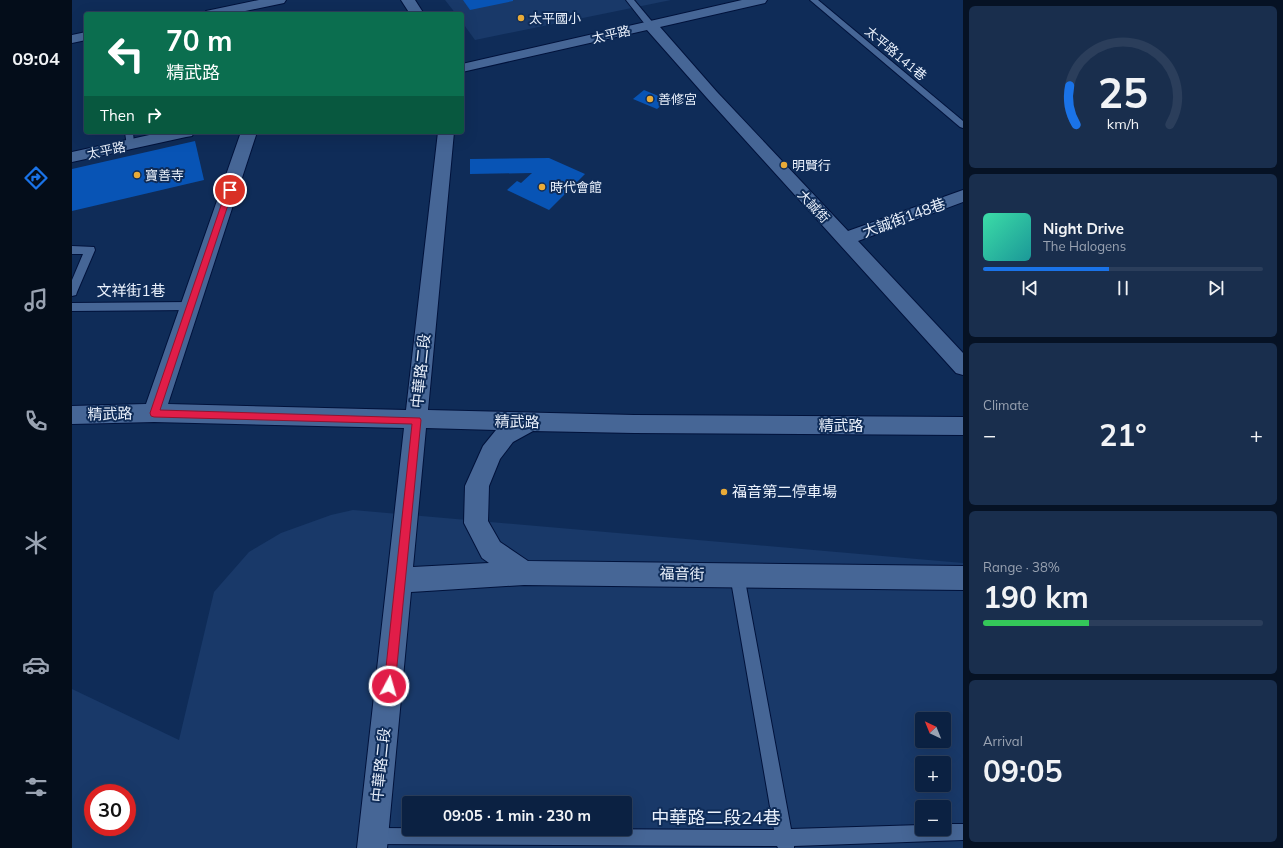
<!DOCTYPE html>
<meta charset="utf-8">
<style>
body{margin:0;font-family:Mulish,"Noto Sans TC",sans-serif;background:#192e4d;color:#f1f3f6;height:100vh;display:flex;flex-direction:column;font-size:15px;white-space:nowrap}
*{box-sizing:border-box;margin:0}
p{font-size:13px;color:#9aa3b2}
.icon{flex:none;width:22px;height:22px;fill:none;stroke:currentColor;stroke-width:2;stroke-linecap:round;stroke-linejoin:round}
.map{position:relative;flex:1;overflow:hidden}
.sheet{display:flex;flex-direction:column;gap:6px;padding:6px;background:#061224;width:320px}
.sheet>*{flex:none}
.banner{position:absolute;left:12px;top:12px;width:380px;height:122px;border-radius:4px;box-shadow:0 4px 16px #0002,0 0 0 1px #2b3e5b;background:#0b6e4f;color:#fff;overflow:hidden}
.needle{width:26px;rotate:317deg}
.controls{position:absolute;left:843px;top:712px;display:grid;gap:8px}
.controls a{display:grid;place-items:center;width:36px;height:36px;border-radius:4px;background:#0b2142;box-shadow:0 4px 16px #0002,0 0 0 1px #2b3e5b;font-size:20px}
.speed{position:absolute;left:12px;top:784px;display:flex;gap:8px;font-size:20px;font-weight:700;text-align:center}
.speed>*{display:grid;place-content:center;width:52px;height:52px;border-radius:50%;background:#0b2142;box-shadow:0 4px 16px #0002,0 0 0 1px #2b3e5b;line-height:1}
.speed .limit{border:6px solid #d22;background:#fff;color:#111}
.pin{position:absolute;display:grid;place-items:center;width:34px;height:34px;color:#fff;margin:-17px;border:2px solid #fff;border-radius:50%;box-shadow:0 1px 4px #0007}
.me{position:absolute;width:44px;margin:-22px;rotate:6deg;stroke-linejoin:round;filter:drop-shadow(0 0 3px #0008)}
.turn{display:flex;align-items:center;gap:14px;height:84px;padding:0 16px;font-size:18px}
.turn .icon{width:52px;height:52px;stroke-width:2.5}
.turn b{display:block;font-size:28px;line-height:34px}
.then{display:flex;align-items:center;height:38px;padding:0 16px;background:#0003;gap:8px;font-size:15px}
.big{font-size:30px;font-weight:700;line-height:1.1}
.sheet .tile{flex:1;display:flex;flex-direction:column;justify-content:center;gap:6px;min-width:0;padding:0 14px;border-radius:6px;background:#192e4d}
.sheet .dial{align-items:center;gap:0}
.dial svg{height:104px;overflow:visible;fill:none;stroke:#2b3e5b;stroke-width:7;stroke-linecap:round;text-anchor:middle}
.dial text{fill:#f1f3f6;stroke:none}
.song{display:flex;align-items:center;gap:12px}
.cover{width:48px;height:48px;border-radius:6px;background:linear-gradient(135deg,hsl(160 70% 55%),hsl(180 70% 35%))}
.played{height:4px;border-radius:2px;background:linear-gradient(90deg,#1a73e8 45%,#2b3e5b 45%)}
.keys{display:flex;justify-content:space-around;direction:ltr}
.heat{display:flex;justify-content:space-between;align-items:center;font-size:22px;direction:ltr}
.charge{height:6px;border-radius:3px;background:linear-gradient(90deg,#34c759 38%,#2b3e5b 0)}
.trip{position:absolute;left:330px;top:796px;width:230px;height:40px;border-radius:4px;background:#0b2142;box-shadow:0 4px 16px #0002,0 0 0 1px #2b3e5b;font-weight:700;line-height:40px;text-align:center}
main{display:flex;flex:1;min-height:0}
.tabs{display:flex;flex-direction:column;width:72px;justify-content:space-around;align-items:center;background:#040d1a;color:#9aa3b2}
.tabs .icon{width:28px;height:28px}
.tabs .current{color:#1a73e8}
.tabs b{font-size:18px;color:#f1f3f6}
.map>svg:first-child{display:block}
</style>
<main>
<nav class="tabs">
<b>09:04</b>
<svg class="icon current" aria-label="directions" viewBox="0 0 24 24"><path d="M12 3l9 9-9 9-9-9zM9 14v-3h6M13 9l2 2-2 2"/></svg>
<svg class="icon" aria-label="music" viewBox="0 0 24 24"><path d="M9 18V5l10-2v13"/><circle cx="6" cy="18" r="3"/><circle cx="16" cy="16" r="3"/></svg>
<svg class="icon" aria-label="phone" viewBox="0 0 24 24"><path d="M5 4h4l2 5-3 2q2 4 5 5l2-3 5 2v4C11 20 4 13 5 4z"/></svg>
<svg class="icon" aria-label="climate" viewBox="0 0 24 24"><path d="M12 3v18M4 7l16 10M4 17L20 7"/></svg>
<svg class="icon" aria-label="car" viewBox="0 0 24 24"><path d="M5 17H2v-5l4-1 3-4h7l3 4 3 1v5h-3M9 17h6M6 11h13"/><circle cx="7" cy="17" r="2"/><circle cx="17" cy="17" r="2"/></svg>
<svg class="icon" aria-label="filters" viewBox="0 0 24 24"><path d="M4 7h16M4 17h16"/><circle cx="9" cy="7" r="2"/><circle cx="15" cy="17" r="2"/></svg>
</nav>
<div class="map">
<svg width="891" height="848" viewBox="0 0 891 848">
<rect width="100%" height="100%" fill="#0f2c58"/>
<g fill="#193969" fill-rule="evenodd">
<polygon points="373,0 599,0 403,40 390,22 390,14 384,14"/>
<path d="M281 510 891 563V848H0V689L107 740 142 592 177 552 209 533 259 515ZM850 719H872V741H850ZM850 763H872V785H850ZM21 793H55V827H21ZM337 803H553V829H337ZM850 807H872V829H850Z"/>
</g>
<g fill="#0854b5">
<polygon points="391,0 441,0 441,1 398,10"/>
<polygon points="572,90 596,100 585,109 561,99"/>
<polygon points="123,141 132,180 0,211 0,169"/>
<polygon points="477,158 513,174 477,210 435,190 445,181 449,183 460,173 398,174 398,159"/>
</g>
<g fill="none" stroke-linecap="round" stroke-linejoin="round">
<g stroke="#00123b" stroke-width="2">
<g id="lane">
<polygon points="554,0 562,0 582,24 582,28 576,28"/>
<polygon points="738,0 746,0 891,121 891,128 888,127"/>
<polygon points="53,132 61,132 62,144 61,146 55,146"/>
<polygon points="0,246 22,247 23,250 5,292 4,295 0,296 0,280 11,254 0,254"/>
<polygon points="119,302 123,303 124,306 123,309 119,310 0,311 0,303"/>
<polygon points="665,568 670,570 672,575 719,829 850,825 850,829 872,829 872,824 891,824 891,840 722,846 722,848 706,848 705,846 302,844 296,842 294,836 296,830 302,828 702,830 658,575 660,570"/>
</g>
</g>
<g stroke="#00123b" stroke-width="2">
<g id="street">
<polygon points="187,0 214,0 212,3 159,14 132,14 134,11"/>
<polygon points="329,0 343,0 352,14 338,14"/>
<polygon points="670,0 695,0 693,3 588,27 645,92 776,231 891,190 891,202 786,241 891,353 891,375 884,373 635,98 575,30 390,72 390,64"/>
<polygon points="14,32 14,40 0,43 0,35"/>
<polygon points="91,132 122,132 120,136 114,137 0,162 0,152"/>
<path d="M169 132H185L96 404 334 410 366 132H382L356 410 562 415 891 417V435L562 433 461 431 441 442 428 459 417 486 416 521 428 542 456 561 891 566V590L452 585 339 592 315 848H285L332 428 82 422 0 424V406L74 404ZM354 428 424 430 411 446 393 486 392 523 410 558 417 563 341 567Z"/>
</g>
</g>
<use href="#lane" fill="#466696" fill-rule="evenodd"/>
<use href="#street" fill="#466696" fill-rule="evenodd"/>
</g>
<polygon fill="#e11d48" stroke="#92132f" points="155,188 160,188 161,190 88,410 348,418 349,420 323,686 321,690 317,691 313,690 312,686 340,424 82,417 79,416 78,413"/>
<g fill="#e9ab38" stroke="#0f2c58" stroke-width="1.5">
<circle cx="449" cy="18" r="4"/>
<circle cx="578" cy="99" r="4"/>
<circle cx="712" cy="165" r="4"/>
<circle cx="65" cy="175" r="4"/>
<circle cx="470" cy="187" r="4"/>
<circle cx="652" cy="492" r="4"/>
</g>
<g text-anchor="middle" stroke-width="4" stroke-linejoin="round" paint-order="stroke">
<g font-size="13" fill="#eaf1fc" stroke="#0f2c58" text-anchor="start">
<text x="457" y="23">太平國小</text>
<text x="586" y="104">善修宮</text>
<text x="720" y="170">明賢行</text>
<text x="73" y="180">寶善寺</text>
<text x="478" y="192">時代會館</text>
</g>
<g font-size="13" fill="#eaf1fc" stroke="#0f2c58">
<text transform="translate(539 34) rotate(-13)" y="5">太平路</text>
<text transform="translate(824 53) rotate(40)" y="5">太平路141巷</text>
<text transform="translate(34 150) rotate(-12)" y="5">太平路</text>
<text transform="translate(742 206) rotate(47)" y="5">大誠街</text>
</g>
<g font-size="15" fill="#eaf1fc" stroke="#0f2c58">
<text transform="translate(832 218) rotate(-20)" y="5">大誠街148巷</text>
<text x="59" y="296">文祥街1巷</text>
<text transform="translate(349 371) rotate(-84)" y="5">中華路二段</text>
<text transform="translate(38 414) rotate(-1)" y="5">精武路</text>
<text transform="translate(445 422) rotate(1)" y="5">精武路</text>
<text x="769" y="431">精武路</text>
<text transform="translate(610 574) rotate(1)" y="5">福音街</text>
<text transform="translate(309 765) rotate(-84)" y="5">中華路二段</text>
</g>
<g font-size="15" fill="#eaf1fc" stroke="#0f2c58" text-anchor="start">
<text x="660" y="497">福音第二停車場</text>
</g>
<g font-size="18" fill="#eaf1fc" stroke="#0f2c58">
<text x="644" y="824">中華路二段24巷</text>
</g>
</g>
</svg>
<div class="controls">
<a><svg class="needle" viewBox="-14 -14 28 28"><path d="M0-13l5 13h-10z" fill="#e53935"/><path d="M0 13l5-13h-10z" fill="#9aa3b2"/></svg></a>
<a>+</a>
<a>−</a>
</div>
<div class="speed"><div class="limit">30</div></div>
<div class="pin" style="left:158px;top:190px;background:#d93025"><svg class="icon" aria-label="arrive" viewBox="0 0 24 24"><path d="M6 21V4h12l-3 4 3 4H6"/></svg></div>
<svg class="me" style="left:317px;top:686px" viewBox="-20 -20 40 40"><circle r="17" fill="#e11d48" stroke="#fff" stroke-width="3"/><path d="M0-11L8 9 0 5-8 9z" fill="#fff"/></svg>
<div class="trip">09:05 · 1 min · 230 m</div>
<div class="banner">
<div class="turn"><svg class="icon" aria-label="left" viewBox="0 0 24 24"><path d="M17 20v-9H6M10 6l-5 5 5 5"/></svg><div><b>70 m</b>精武路</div></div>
<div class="then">Then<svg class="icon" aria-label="right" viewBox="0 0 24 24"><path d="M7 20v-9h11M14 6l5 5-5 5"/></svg></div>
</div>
</div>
<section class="sheet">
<div class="tile dial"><svg viewBox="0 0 100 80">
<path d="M14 69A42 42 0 1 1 86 69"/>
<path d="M14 69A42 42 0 0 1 9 39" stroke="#1a73e8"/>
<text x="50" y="56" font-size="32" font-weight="700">25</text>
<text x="50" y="72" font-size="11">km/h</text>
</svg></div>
<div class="tile">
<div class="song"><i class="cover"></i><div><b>Night Drive</b><p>The Halogens</p></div></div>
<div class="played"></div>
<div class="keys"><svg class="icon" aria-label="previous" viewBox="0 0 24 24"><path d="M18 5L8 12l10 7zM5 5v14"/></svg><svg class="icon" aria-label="pause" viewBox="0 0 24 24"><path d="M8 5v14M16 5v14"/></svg><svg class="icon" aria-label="next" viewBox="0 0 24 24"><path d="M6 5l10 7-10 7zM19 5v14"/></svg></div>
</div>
<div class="tile"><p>Climate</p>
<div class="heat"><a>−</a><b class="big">21°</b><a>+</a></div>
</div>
<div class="tile"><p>Range · 38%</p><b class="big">190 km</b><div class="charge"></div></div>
<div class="tile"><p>Arrival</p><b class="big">09:05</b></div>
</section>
</main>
